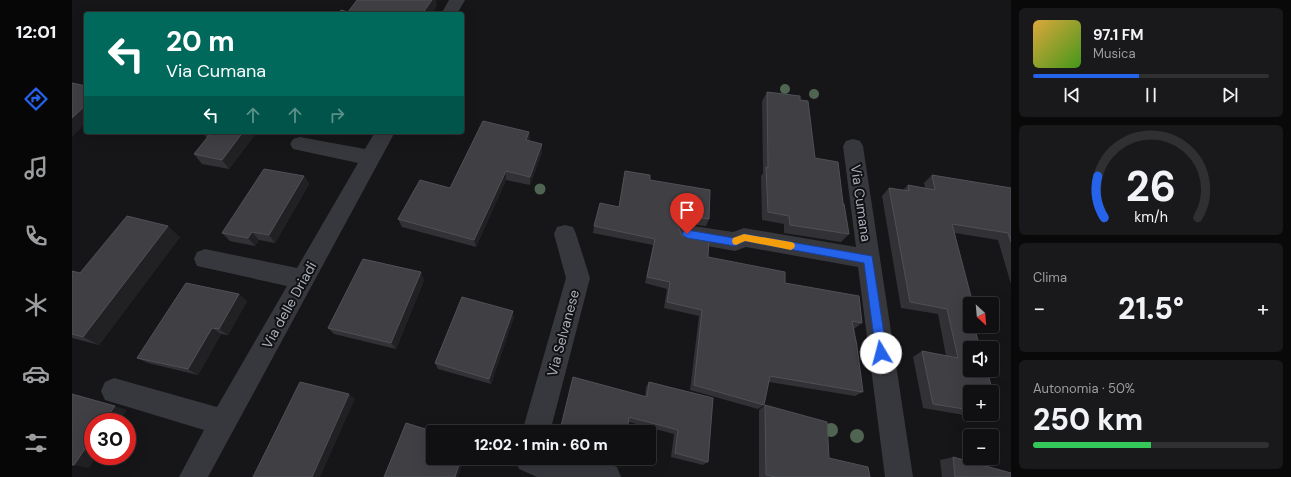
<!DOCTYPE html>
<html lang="it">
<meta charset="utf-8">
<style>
body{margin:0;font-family:"DM Sans",sans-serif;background:#19191b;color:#f1f3f6;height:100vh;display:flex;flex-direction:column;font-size:15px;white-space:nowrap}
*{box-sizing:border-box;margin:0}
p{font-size:13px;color:#9c9d9f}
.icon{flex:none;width:22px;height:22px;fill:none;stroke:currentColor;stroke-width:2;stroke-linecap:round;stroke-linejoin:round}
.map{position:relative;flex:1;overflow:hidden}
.side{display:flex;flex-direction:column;gap:8px;padding:8px;background:#09090a;width:280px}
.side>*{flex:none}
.top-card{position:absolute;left:12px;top:12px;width:380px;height:122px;border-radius:4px;box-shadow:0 4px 16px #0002,0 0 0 1px #303032;background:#00695c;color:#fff;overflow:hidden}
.needle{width:26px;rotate:154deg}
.controls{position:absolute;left:891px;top:297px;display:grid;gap:8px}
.controls a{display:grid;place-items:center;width:36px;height:36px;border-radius:4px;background:#101012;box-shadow:0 4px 16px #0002,0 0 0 1px #303032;font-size:20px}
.speed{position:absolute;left:12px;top:413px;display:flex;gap:8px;font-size:20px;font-weight:700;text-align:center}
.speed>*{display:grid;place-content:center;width:52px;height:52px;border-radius:50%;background:#101012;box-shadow:0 4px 16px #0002,0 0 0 1px #303032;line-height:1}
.speed .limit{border:6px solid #d22;background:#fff;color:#111}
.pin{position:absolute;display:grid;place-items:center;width:34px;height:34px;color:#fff;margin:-41px -17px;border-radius:50% 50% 50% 0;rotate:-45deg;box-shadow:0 0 4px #0007}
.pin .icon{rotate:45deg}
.me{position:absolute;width:44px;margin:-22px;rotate:352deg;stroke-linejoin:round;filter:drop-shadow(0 0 3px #0008)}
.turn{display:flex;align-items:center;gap:14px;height:84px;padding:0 16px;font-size:18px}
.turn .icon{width:52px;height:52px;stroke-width:2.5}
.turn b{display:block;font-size:28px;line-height:34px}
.lanes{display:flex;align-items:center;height:38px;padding:0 16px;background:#0003;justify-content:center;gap:20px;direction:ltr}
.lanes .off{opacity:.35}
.big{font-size:30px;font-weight:800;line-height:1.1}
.side .widget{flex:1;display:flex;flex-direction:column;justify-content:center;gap:6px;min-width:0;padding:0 14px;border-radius:6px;background:#19191b}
.side .dial{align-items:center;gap:0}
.dial svg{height:104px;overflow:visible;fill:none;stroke:#303032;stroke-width:7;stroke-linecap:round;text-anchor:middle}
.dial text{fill:#f1f3f6;stroke:none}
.song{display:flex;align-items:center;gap:12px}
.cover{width:48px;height:48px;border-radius:6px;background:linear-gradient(135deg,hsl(40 70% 55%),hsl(100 70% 35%))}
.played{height:4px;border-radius:2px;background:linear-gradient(90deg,#2563eb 45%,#303032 45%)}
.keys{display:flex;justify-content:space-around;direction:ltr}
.heat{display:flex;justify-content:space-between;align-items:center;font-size:22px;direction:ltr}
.charge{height:6px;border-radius:3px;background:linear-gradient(90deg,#34c759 50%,#303032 0)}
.trip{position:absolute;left:354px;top:425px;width:230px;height:40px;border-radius:4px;background:#101012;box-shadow:0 4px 16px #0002,0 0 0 1px #303032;font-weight:800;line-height:40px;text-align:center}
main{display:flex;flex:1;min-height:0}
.tab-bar{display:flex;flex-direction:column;width:72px;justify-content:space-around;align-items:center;background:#060607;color:#9c9d9f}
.tab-bar .icon{width:28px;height:28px}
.tab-bar .selected{color:#2563eb}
.tab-bar b{font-size:18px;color:#f1f3f6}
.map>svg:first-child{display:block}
</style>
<main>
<nav class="tab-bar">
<b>12:01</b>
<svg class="icon selected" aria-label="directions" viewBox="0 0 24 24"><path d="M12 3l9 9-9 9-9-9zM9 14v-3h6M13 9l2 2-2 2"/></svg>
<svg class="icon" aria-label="music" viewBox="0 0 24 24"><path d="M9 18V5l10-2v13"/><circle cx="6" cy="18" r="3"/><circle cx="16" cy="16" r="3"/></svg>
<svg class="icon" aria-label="phone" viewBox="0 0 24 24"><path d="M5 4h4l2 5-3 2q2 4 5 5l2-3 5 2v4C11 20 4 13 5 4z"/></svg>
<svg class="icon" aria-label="climate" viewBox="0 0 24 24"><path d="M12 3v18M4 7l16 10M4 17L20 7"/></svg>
<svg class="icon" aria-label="car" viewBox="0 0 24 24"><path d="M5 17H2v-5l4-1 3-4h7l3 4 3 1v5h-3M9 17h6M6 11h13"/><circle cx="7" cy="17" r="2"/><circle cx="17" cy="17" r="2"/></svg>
<svg class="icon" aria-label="filters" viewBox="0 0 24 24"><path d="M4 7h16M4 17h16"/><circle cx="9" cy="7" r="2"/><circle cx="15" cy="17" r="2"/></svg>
</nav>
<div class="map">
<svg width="939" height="477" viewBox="0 0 939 477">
<rect width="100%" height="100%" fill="#161618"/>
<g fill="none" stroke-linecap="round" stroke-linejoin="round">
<g fill="#37383d" fill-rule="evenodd">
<polygon points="377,0 393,0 385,14 369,14"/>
<polygon points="303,132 323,132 136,477 107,477 132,430 33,400 29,391 33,382 42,378 145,407 215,286 125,266 122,259 125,252 133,249 225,268 286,163 221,149 218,144 221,139 228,137 293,149"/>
<polygon points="781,139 788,141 791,146 841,477 813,477 786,267 674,247 663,251 607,241 604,234 607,227 615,225 661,232 672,228 784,247 771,146 774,141"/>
<polygon points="493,225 501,227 504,234 518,278 478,432 450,432 494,278 482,234 485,227"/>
<path d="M443 458C477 458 513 454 545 467L549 477H465L447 469Z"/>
</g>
</g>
<g fill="#506452">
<circle cx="713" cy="89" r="5"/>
<circle cx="742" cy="94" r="5"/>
<circle cx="468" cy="189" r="5.5"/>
<circle cx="759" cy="430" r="7"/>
<circle cx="785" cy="436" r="7"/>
</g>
<g fill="#323236" fill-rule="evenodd">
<polygon points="695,92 728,100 743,158 771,203 777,234 769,242 712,233 712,224 690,220 689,176 691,173 690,101"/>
<polygon points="131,132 185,132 157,169 130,164 122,154 135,138 131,133"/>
<polygon points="457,132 458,141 470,153 458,185 434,180 404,247 330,227 326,219 378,188"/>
<polygon points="553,171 578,180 637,219 634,226 615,224 607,226 606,227 610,236 636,257 713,283 790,323 782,329 791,392 783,396 697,382 692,405 686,409 618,390 627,316 592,308 595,289 573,283 581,245 521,233 522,226 547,207"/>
<path d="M860 175 939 188V284L926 240 883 233 898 326H904L902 327 927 415 915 419 851 408 841 357 850 351 874 356 866 314 829 308 810 196 817 188 831 190 836 185 853 188 852 183ZM898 392 920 414H898Z"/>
<polygon points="232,176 237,184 203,243 187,240 183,246 158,241 150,233"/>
<polygon points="108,237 27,345 0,338 0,271 8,273"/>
<polygon points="352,280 324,349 262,334 256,328"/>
<polygon points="175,301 156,335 149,334 126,375 76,363 65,358"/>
<polygon points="442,317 419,384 366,369 363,363"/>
<polygon points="577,382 636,462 631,465 599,457 602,434 557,422 555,432 494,432 489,430 489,426 573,396 574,387"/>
<polygon points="693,405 757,458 798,477 687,477 687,410"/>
<polygon points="881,457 939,477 870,477 868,460"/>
</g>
<g fill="#212124">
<polygon points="360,0 364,0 365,6 360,14 350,14"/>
<polygon points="14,105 14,123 0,137 0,118"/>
<polygon points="171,132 185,132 157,169 150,160"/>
<polygon points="457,132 458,141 454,140"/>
<polygon points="470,144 470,153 458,185 458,177"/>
<polygon points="434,171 434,180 404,247 402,240"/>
<polygon points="232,176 237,184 203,243 197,235"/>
<polygon points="618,216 615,224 607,226 603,233 610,218"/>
<polygon points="96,226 108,237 27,345 11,337"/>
<polygon points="180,232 187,240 183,246 176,238"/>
<polygon points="349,272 352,280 324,349 319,343"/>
<polygon points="167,294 175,301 156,335 147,329"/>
<polygon points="441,311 442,317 419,384 417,379"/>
<polygon points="140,328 149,334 126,375 116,369"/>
<polygon points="277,394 283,399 248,477 240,477"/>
<polygon points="43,406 55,410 47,422 31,422"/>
<polygon points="21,437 21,456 25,456 17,468 2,465"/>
<polygon points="389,458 393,458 386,477 383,477"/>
</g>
<g fill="#3f3f44" stroke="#4f5156">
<polygon points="285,0 360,0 350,14 266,14 269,10 276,12"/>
<polygon points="0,83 14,86 14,105 0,118"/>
<polygon points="695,92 728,96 728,100 736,101 743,158 766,162 771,203 772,204 777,234 718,225 717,216 696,212 694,167 696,168"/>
<polygon points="411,121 457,132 454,140 470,144 458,177 434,171 402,240 326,219 348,180 378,188"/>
<polygon points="131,132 171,132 150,160 122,154 138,134 131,133"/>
<polygon points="192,169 232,176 197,235 180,232 176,238 150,233"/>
<polygon points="553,171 578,175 578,180 638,190 637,219 618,216 610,218 606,226 610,236 637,240 636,257 713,272 713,283 787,296 790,323 780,321 785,346 791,392 698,376 692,405 622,385 630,310 595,302 598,282 575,277 583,239 522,226 528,203 547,207"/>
<polygon points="860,175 939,188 939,242 936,233 880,224 901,304 898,304 898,326 902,326 908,348 898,348 898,370 915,370 927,415 920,414 920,392 898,392 898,410 861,404 850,351 886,358 875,309 838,302 817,188 837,191 836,185 863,190"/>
<polygon points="55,216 96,226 11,337 0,334 0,271 8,273"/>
<polygon points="291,259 349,272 319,343 256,328"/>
<polygon points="114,283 167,294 147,329 140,328 116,369 65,358"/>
<polygon points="390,297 441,311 417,379 363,363"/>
<polygon points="501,377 575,397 577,382 641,398 636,462 603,453 606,430 557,417 555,432 510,432 489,426"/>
<polygon points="228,382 277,394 240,477 181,477"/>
<polygon points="0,394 43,406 31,422 21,422 21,437 2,465 0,465"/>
<polygon points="693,405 755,422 757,458 796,467 798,477 704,477 694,475"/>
<polygon points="334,423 363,432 361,432 361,458 389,458 383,477 312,477"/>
<polygon points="881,457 939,473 939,477 883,477"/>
</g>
<polygon fill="#2563eb" stroke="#184099" points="615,230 662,238 672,234 800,256 815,353 813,356 809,358 806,356 804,353 792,263 673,241 663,246 615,238 612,236 610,234 612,231"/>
<polygon fill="#f59e0b" points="672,234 719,242 722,243 723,246 722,248 719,250 673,241 664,245 661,244 660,241 661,238"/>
<g text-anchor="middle" stroke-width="4" stroke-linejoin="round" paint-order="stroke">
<g font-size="14" fill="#a8adb8" stroke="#111113">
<text transform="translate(789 203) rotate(82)" y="5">Via Cumana</text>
<text transform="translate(217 305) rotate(-61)" y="5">Via delle Driadi</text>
<text transform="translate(491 333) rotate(-75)" y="5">Via Selvanese</text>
</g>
</g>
</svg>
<div class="controls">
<a><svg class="needle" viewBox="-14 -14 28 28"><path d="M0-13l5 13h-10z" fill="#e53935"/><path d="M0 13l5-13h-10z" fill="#9c9d9f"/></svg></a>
<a><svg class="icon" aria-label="sound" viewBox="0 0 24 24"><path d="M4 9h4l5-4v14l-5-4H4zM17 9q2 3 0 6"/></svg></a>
<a>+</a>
<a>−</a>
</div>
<div class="speed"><div class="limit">30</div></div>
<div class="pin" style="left:615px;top:234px;background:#d93025"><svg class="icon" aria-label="arrive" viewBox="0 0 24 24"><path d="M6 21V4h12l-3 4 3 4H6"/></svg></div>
<svg class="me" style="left:809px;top:353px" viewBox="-20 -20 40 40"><circle r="19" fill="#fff"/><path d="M0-13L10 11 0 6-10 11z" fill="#2563eb"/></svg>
<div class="trip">12:02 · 1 min · 60 m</div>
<div class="top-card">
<div class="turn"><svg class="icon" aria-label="left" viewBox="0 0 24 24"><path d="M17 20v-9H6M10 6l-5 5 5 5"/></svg><div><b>20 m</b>Via Cumana</div></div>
<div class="lanes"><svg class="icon" aria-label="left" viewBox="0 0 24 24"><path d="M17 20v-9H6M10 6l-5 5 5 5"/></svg><svg class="icon off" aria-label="ahead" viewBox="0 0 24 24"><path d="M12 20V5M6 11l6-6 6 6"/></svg><svg class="icon off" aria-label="ahead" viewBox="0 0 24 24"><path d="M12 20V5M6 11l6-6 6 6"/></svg><svg class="icon off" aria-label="right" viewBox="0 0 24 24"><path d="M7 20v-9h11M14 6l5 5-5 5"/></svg></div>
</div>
</div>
<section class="side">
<div class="widget">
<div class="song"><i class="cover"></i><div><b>97.1 FM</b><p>Musica</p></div></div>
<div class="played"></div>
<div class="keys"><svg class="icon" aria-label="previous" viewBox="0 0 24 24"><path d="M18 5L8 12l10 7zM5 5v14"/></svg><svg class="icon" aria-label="pause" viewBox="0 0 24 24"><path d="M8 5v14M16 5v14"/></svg><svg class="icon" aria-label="next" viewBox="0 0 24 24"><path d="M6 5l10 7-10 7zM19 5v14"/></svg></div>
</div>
<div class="widget dial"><svg viewBox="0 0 100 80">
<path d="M14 69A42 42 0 1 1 86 69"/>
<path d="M14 69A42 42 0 0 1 9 37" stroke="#2563eb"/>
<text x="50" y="56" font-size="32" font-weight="700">26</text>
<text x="50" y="72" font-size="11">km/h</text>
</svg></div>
<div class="widget"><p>Clima</p>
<div class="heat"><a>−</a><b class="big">21.5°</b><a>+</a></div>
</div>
<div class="widget"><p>Autonomia · 50%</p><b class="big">250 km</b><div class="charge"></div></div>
</section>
</main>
